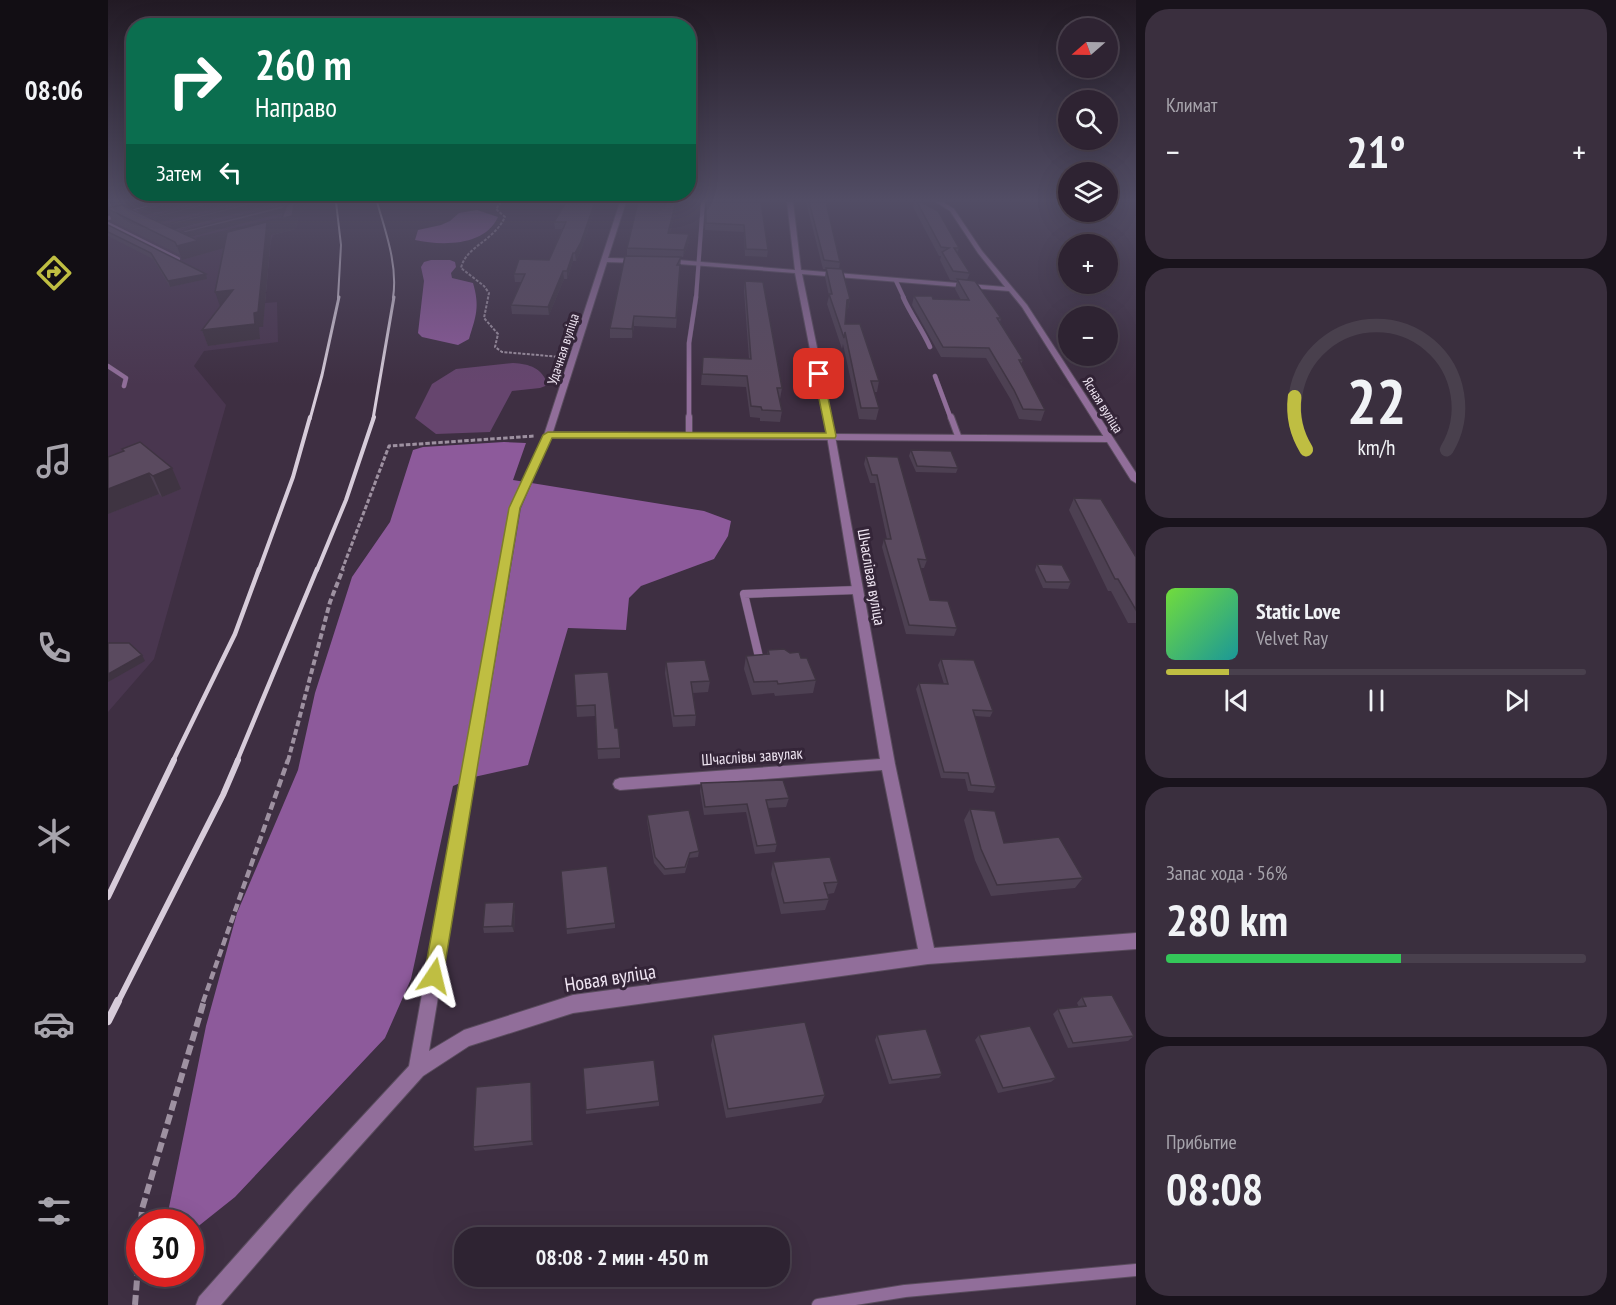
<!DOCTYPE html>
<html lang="ru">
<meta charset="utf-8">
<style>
body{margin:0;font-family:"PT Sans Narrow",sans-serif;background:#3a2f3e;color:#f1f3f6;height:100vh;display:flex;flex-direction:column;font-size:22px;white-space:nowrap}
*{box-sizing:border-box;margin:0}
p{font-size:20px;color:#a7a4ac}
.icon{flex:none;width:33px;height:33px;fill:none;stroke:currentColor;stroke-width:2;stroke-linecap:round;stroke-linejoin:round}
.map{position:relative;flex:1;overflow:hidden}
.details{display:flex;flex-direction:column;gap:9px;padding:9px;background:#19131c;width:480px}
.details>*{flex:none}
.hud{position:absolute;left:18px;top:18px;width:570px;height:183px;border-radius:24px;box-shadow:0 6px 24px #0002,0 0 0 2px #49404d;background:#0b6e4f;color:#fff;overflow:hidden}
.needle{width:39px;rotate:250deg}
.fabs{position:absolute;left:950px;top:18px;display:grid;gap:12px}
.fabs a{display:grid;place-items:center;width:60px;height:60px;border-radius:50%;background:#2e2332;box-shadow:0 6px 24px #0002,0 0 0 2px #49404d;font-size:30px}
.speed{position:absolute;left:18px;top:1209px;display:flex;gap:12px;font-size:30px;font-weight:700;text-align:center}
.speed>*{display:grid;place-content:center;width:78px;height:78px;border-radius:50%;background:#2e2332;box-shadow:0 6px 24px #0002,0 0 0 2px #49404d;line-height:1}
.speed .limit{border:9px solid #d22;background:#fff;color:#111}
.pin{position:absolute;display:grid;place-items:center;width:51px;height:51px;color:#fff;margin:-26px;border-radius:12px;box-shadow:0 3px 9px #0006}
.me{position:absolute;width:66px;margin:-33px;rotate:10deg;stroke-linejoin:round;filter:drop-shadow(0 0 4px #0008)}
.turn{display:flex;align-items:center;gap:21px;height:126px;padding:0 30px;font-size:27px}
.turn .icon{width:78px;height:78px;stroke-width:2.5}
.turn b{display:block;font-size:42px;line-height:51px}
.then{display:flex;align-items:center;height:57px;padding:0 30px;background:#0003;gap:12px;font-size:22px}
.big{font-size:45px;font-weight:700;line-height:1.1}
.details .tile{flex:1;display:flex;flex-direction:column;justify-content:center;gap:9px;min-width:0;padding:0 21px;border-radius:24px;background:#3a2f3e}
.details .dial{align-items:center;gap:0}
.dial svg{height:156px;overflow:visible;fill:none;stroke:#49404d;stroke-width:7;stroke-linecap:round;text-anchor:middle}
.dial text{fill:#f1f3f6;stroke:none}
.song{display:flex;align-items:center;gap:18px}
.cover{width:72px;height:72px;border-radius:9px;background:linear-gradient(135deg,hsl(100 70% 55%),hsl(180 70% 35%))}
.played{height:6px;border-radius:3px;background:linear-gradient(90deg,#bfbe42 15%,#49404d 15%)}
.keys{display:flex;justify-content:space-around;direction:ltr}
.heat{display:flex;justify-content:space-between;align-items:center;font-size:33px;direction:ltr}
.charge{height:9px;border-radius:4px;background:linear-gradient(90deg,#34c759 56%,#49404d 0)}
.trip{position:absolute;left:346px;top:1227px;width:336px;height:60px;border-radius:24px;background:#2e2332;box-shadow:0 6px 24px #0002,0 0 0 2px #49404d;font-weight:700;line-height:60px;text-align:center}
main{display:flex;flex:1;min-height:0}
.dock{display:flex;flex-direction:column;width:108px;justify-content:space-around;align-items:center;background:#120e14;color:#a7a4ac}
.dock .icon{width:42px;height:42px}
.dock .active{color:#bfbe42}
.dock b{font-size:27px;color:#f1f3f6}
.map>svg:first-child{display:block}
</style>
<main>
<nav class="dock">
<b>08:06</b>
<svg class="icon active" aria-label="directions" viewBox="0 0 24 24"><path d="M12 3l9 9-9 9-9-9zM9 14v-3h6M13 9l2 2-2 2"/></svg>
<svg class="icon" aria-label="music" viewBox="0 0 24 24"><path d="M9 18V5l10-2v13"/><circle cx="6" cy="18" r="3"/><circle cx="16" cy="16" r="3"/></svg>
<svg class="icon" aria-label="phone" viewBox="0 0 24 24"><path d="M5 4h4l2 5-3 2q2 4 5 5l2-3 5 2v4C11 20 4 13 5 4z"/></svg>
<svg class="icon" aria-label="climate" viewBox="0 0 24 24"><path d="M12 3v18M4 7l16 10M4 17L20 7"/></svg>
<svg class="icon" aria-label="car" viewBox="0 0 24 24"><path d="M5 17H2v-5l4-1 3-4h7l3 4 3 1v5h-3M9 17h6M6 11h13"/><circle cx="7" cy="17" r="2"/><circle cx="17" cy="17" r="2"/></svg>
<svg class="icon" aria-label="filters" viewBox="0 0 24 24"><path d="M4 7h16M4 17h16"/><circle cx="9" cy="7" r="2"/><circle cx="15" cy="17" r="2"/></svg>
</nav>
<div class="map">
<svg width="1028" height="1305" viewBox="0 0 1028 1305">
<rect width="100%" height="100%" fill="#3e2f42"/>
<polygon fill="#49364f" points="58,202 196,202 196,209 190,217 188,229 165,235 163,241 157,303 169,302 170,342 96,351 86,366 118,405 46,659 0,712 0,217"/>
<path fill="#66456e" d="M405 363C422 364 434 368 440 385L432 388 404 391 382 432 328 434 307 418 324 384 348 369Z"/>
<g fill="#8d5a9b">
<path d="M369 210 390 217C377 246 335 246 307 240L310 230 333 225 342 221 351 213Z"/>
<path d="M323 260H342L347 262 348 267 343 273 344 278 365 283C372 307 368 316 361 339L350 345 314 337 310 333 316 281 313 267 316 262Z"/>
<polygon points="396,442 418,443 405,480 596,511 623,521 620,536 606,559 533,586 521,598 518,630 460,628 420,765 366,777 345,786 303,979 277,1038 127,1197 83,1232 82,1222 58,1222 98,1026 129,913 190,770 207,693 244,577 282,522 305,450 315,447"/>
</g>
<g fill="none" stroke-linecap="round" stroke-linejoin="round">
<g stroke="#5a4c5e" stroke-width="4.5">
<g id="service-far4">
<polyline points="0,218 39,208"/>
<polyline points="0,224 70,259"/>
<polyline points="788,281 796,298"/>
<polyline points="588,298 595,202"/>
</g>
</g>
<g stroke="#5a4c5e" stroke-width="5">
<g id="service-far3">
<path d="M795 297C803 315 814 329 822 347"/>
<polyline points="0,366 18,378 16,386"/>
<polyline points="827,376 843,419"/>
<polyline points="581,419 581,343 588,297"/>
</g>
</g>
<g stroke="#5a4c5e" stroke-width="8">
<g id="service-far2">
<polyline points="581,417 581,436"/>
<polyline points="843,417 850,436"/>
<polyline points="440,435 1000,439"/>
</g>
</g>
<g stroke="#5a4c5e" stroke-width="9">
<polyline id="service-far1" points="651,657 636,594 749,590"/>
</g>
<g stroke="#5a4c5e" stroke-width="14">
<polyline id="service" points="710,1305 797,1291 1028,1270"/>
</g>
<g stroke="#5a4c5e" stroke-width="2">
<polygon id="minor" points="512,202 518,202 500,258 532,259 535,261 532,263 499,262 444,435 412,508 321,1051 356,1030 465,995 810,949 774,770 512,790 507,788 505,784 507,780 512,778 772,759 719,436 687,273 558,263 555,261 558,259 687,270 679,202 685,202 693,270 897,287 870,253 842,211 828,202 835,202 846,209 874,251 919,305 1028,473 1028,483 1023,480 914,307 901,291 694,274 727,436 787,764 826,948 1028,933 1028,949 820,964 465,1013 361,1046 315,1076 201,1203 113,1305 88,1305 91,1297 187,1189 301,1066 402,508 436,435"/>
</g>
<path stroke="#9e91a1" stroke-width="2" stroke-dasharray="3 1.5" stroke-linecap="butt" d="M393 202 388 209 397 217C385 242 358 246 353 268L376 286 381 293 376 318 390 334 387 347 394 352 453 357"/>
<polyline stroke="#9e91a1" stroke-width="3" stroke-dasharray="4.5 2" stroke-linecap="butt" points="234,570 281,446 427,436"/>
<polyline stroke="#9e91a1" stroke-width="4" stroke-dasharray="6 3" stroke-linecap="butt" points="180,761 222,602 235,569"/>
<polyline stroke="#9e91a1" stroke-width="4.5" stroke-dasharray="8 4" stroke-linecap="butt" points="95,1002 180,760"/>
<g stroke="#9e91a1" stroke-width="6" stroke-dasharray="10 4.5" stroke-linecap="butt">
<polyline points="33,1222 34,1209 96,1001"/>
<polyline points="27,1305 32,1241"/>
</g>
<use href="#service-far4" stroke="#916e9a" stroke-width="4"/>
<use href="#service-far3" stroke="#916e9a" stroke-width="4.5"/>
<use href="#service-far2" stroke="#916e9a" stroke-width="6"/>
<use href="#service-far1" stroke="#916e9a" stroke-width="8"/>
<use href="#service" stroke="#916e9a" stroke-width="12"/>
<use href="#minor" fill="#916e9a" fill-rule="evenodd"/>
<g stroke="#d7ccda" stroke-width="2">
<polyline points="228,202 233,245 230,298"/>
<path d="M269 202C278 233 290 266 285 298"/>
</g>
<g stroke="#d7ccda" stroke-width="3">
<polyline points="202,419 214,375 231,297"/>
<polyline points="265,419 286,297"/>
</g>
<g stroke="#d7ccda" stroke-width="4">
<polyline points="151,570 185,477 202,417"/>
<polyline points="209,570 238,500 266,417"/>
</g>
<g stroke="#d7ccda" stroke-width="4.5">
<polyline points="65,761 127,634 151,569"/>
<polyline points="129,761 209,569"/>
</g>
<g stroke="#d7ccda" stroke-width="6">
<polyline points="0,897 66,760"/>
<polyline points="10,1002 115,795 130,760"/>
</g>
<polyline stroke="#d7ccda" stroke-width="8" points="0,1021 10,1001"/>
</g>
<g fill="#4d4052" fill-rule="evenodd">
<path d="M0 202 22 209 31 213 29 210 59 202H87L37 215 45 219 44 217 130 202 52 222 60 226 59 224 143 202H173L68 230 75 233 74 231 180 204 183 202H199L200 205 190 217 188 229 163 235 155 327H151L152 339 100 346 94 330 113 306 116 248 74 260 72 255 4 221 1 214H0ZM176 213 174 218 171 219 89 239 83 237Z"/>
<polygon points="438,202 489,202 473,250 468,261 465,261 459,279 456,279 441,315 404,314 403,305 414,282 407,282 406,274 441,260 454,229 447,229 446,222 456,205 439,205"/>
<polygon points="530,202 570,202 562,233 581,234 581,242 575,257 573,257 568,328 526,326 524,338 502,338 502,328 519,256 519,248"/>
<polygon points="598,202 653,202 660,250 659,257 637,256 636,232 597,230"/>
<polygon points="698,202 718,202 732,262 731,269 742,299 740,309 738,309 737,324 771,381 769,392 766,392 771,408 768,420 751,419 735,344 734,349 719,304 721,296 717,277 718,269 715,269"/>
<polygon points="806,202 813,202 851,248 849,253 862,273 859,280 893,318 892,322 915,360 913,364 937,410 933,421 911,419 903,400 878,358 833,357 804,305 806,296 825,299 853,300 847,289 849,281 842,280 832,260 833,256 831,256 805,207"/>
<polygon points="0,225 99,279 62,287 45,259 0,236"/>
<polygon points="637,281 674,388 672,399 671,399 674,411 672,422 652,421 652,418 642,417 638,387 593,385 595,357 641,359 636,291"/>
<polygon points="14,449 73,489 54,497 51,494 0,514 0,457 15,452"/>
<polygon points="803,450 850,468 848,473 808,472 801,456"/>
<polygon points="758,456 819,560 816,568 812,568 822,600 849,628 846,636 798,634 774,547 776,539 779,539 767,483 762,483 756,464"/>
<polygon points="966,498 1028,557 1028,623 1020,623 1003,591 1000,591 961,510"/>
<polygon points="929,564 963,582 960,589 935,588 927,570"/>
<polygon points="660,650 682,653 693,658 708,680 705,693 667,696 666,693 644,695 636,669 638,656 659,655"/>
<polygon points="833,659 885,711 882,717 867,716 888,787 885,793 860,791 857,779 833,778 808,689 811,683 836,684 830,665"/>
<polygon points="558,662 602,681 600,692 585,693 588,715 587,726 565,727 557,673"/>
<polygon points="466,674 507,728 512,748 512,758 490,759 487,716 469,717"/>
<polygon points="593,783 681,798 678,807 660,808 669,844 667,852 647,854 638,812 596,815 592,791"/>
<polygon points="862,809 896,843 975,878 967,888 883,896 867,860 856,820"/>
<polygon points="539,815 591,851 590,857 581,858 577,873 556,875 546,863 539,821"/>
<polygon points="665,862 730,882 726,893 720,894 721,899 717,910 673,914 663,874"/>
<polygon points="453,871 507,923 507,928 459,934"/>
<polygon points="406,902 407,908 406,932 376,933 375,927"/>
<polygon points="974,997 1026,1036 1020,1041 960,1048 945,1014 950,1009 971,1007 969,1003"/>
<polygon points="605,1035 717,1095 713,1103 618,1118 603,1045"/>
<polygon points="769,1035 834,1074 831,1078 781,1084 767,1040"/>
<polygon points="871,1035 948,1078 943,1082 890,1093 867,1040"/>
<polygon points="475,1068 551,1101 551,1106 478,1114"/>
<polygon points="424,1086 425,1145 367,1151 365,1147"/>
</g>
<g fill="#3f3442">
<polygon points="26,202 46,202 7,212 0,209"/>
<polygon points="67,202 87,202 34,216 33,211"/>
<polygon points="110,202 130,202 49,223 47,218"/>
<polygon points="153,202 173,202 64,230 62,225"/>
<polygon points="189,202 199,202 200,205 190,217 188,229 163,235 155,327 151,327 152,339 100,346 94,330 147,324 123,246 74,260 69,246 184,216 186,205"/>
<polygon points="487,202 489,202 473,250 468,261 467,253"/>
<polygon points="568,202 570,202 560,240 560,233"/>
<polygon points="180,204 175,213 79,238 77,233"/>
<polygon points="581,234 581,242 575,257 576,250"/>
<polygon points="465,253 465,261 459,279 459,271"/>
<polygon points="455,271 456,279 441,315 440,307"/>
<polygon points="98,274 99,279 62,287 60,281"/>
<polygon points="125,290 130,305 112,306 107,292"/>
<polygon points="742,299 740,309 737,310 739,300"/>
<polygon points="526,316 526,326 524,338 524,329"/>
<polygon points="64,468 73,489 54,497 45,476"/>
<polygon points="41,473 51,494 0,514 0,489"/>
<polygon points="34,655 37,661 0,682 0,674"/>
<polygon points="406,902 407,908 406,932 404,926"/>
<polygon points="423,1082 424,1086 425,1145 424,1141"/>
</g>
<g fill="#5a4a5f" stroke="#3f3442" stroke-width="1.5">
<polygon points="0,202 26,202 0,208"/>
<polygon points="59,202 67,202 33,211 29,210"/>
<polygon points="100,202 110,202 47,218 44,217"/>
<polygon points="143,202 153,202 62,225 59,224"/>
<polygon points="183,202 189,202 186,205 184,216 159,222 150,312 146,313 147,324 94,330 125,290 107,292 119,233 69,246 67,242 0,209 0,208 14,205 89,240 174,218 178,207"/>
<polygon points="458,202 487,202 473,242 467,253 465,253 459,271 455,271 440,307 403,305 417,274 406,274 411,259 441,260 458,222 446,222"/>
<polygon points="530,202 568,202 560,233 581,234 576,250 519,248"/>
<polygon points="598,202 653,202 660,250 638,249 636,225 598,223"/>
<polygon points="701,202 718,202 732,262 716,260"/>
<polygon points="809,202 813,202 830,211 851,248 846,248 862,273 845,271 834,252 841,248 833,247"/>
<polygon points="180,204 174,209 77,233 74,231"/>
<polygon points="171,218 90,239 89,238"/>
<polygon points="0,225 98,274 60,281 43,253 0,232"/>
<polygon points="517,256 573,257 569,265 572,265 568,318 526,316 524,329 502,328"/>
<polygon points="718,268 734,269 742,299 739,300 737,324 752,324 771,381 763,381 771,408 753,408 737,332 736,338 721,294 724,294"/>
<polygon points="849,279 867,281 893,318 889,318 911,353 915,360 911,360 937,410 915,409 906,390 881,348 835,347 806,296 824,296 825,299 861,300"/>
<polygon points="637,281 655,282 674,388 669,388 674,411 654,410 653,407 643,406 639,376 594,374 595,357 643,359"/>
<polygon points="32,442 64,468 45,476 41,473 0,489 0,457 16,451 14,449"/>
<polygon points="803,450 843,451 850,468 809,466"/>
<polygon points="758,456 790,457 819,560 810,559 822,600 840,601 849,628 801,625 776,539 783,539 769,475 764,475"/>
<polygon points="966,498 993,499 1028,557 1028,610 1010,579 1007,579"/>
<polygon points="929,564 954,565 963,582 938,582"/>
<polygon points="0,643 21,643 34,655 0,674"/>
<polygon points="676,649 682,653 691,652 693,658 699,658 708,680 670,684 669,681 646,682 638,656 661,654 660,650"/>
<polygon points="833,659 866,660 885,711 865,710 888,787 863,785 860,773 836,772 811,683 840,684"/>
<polygon points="597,660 602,681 583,682 588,715 566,716 558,662"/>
<polygon points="500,672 507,728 510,728 512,748 489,749 487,705 468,706 466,674"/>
<polygon points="675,780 681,798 658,800 669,844 649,846 639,804 597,807 593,783"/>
<polygon points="862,809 887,811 896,843 951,837 975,878 889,885 873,849"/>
<polygon points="581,810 591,851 582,853 577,867 557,869 547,857 539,815"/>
<polygon points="722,857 730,882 716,883 721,899 676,903 665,862"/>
<polygon points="499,866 507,923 458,929 453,871"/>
<polygon points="406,902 404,926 375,927 377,903"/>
<polygon points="1004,995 1026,1036 965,1043 950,1009 978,1006 974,997"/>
<polygon points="697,1022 717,1095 620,1109 605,1035"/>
<polygon points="922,1026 948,1078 895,1088 871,1035"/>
<polygon points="818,1029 834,1074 784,1080 769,1035"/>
<polygon points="546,1060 551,1101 478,1110 475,1068"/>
<polygon points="423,1082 424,1141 365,1147 368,1087"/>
</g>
<linearGradient id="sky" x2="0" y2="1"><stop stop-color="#221a24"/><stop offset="0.52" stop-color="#524d65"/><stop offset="1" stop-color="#524d65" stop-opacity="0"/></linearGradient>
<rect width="1028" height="385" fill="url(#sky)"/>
<polygon fill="#bfbe42" stroke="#7c7c2b" stroke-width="1.5" points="711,371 715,374 728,436 727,438 444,438 412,508 335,976 332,983 326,986 319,983 316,976 401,508 435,435 440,432 718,433 706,374"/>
<g text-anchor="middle" stroke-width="6" stroke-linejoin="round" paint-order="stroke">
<g font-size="14" fill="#efe5f2" stroke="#342538">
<text transform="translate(455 349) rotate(-72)" y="5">Удачная вуліца</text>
<text transform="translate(995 405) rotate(58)" y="5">Ясная вуліца</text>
</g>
<g font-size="16" fill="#efe5f2" stroke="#342538">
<text transform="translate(764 577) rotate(80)" y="6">Шчаслівая вуліца</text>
<text transform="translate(644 756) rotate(-4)" y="6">Шчаслівы завулак</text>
</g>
<g font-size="20" fill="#efe5f2" stroke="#342538">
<text transform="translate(502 978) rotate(-9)" y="7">Новая вуліца</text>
</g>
</g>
</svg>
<div class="fabs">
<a><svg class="needle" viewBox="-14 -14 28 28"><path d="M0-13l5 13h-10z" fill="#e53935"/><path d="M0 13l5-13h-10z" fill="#a7a4ac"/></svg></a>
<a><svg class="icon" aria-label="search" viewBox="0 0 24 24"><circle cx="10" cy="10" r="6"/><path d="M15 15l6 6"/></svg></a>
<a><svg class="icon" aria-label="layers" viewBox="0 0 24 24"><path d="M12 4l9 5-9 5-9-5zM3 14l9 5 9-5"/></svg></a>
<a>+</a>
<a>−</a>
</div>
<div class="speed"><div class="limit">30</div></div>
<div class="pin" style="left:711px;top:374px;background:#d93025"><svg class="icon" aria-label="arrive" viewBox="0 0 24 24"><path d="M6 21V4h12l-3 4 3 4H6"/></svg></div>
<svg class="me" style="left:326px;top:976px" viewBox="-20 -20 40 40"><path d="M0-17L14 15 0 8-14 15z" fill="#bfbe42" stroke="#fff" stroke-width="4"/></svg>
<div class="trip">08:08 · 2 мин · 450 m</div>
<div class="hud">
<div class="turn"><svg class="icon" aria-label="right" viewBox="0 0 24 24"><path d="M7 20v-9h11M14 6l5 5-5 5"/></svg><div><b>260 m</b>Направо</div></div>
<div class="then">Затем<svg class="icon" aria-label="left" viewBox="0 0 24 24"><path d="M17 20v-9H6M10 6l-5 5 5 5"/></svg></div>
</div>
</div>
<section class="details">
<div class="tile"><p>Климат</p>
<div class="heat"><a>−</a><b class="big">21°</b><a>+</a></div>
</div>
<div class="tile dial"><svg viewBox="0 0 100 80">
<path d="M14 69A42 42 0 1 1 86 69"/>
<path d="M14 69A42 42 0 0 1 8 42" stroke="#bfbe42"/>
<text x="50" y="56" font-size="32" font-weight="700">22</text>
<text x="50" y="72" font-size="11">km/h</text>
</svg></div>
<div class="tile">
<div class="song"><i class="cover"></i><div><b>Static Love</b><p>Velvet Ray</p></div></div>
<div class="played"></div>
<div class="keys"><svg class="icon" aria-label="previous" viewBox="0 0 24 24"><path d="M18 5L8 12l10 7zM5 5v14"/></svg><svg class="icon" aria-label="pause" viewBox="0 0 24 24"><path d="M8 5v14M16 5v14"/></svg><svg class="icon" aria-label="next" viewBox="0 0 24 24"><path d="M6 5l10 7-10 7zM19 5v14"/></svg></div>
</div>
<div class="tile"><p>Запас хода · 56%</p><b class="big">280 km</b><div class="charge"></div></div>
<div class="tile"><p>Прибытие</p><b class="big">08:08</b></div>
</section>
</main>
